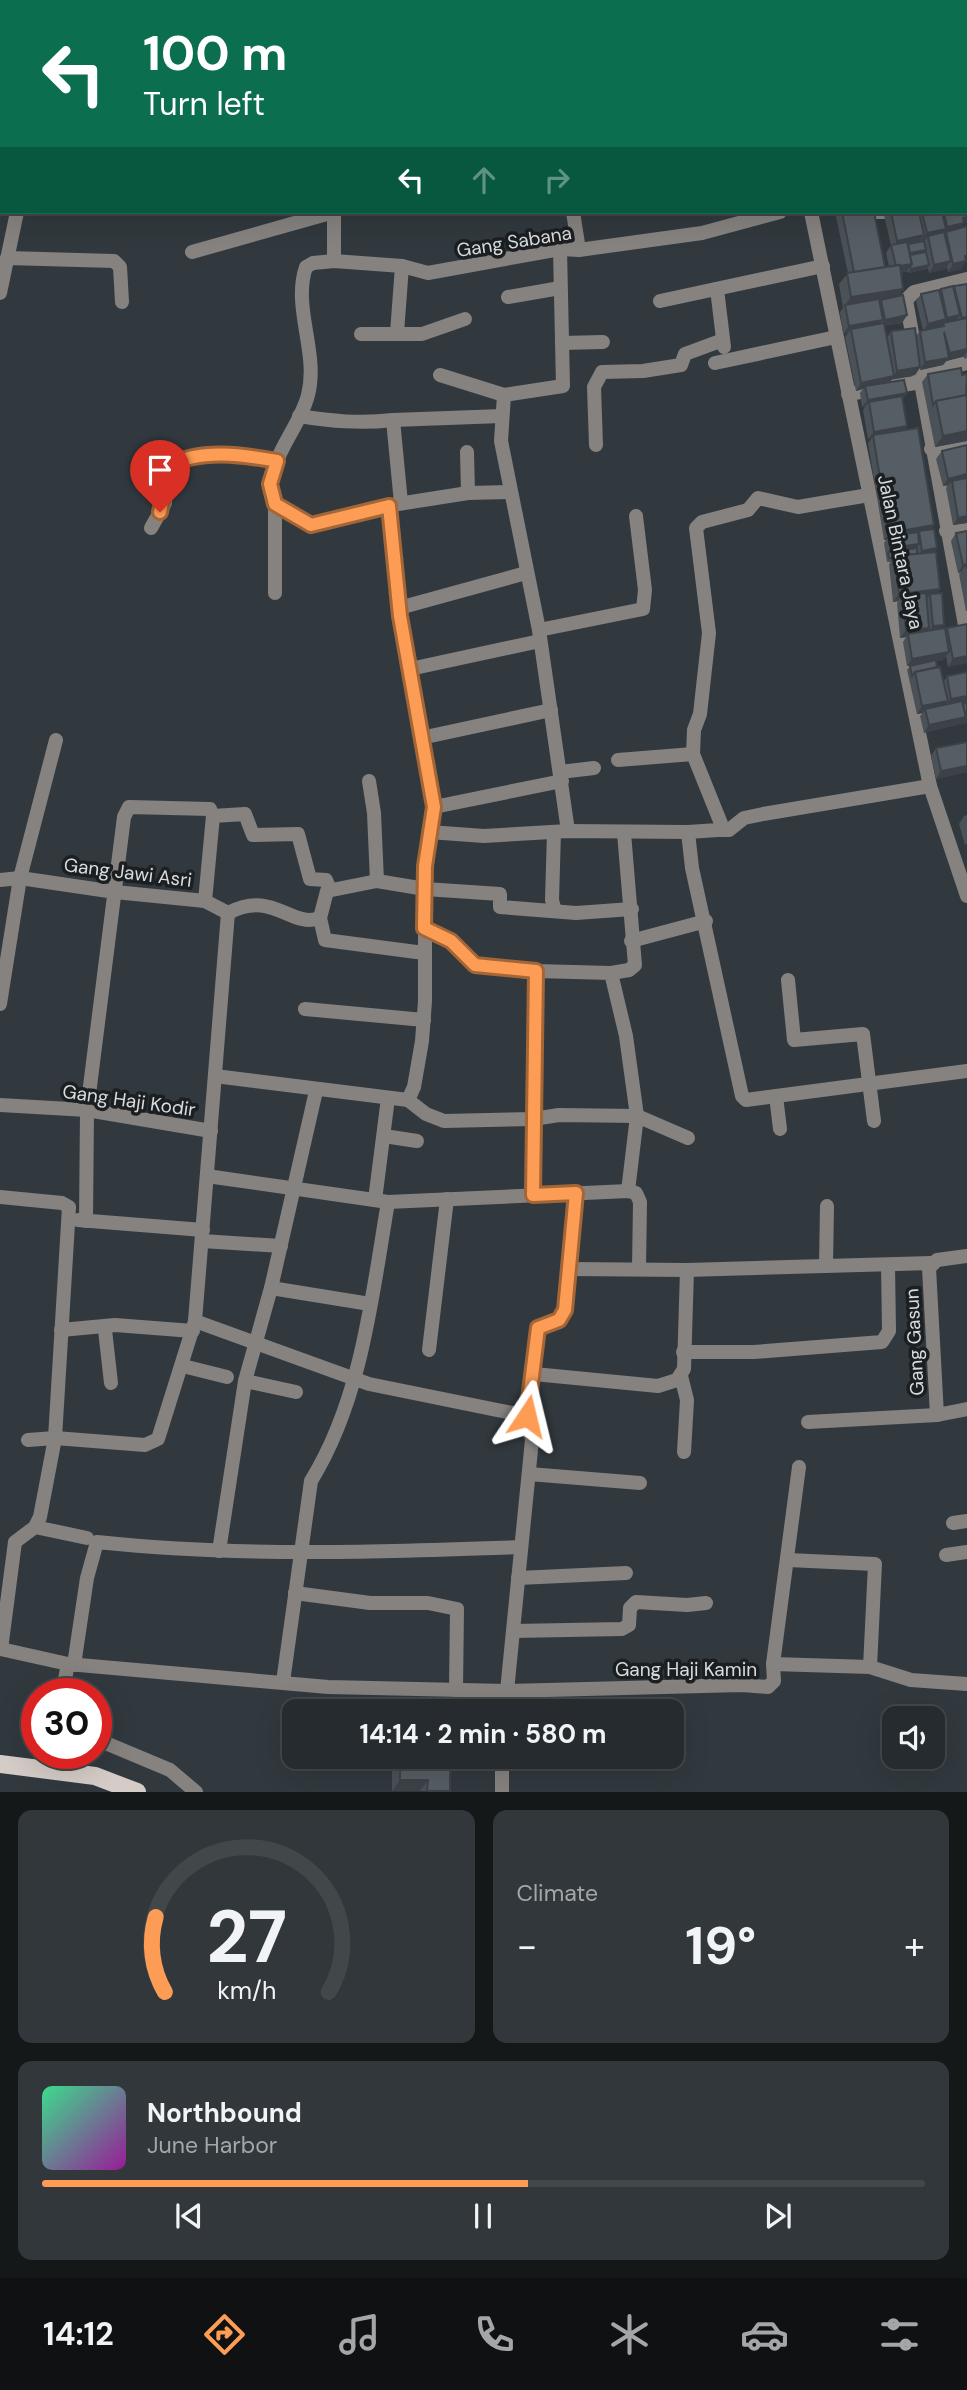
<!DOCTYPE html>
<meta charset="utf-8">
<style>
body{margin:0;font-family:"DM Sans",sans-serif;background:#31373a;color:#f1f3f6;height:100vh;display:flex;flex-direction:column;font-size:26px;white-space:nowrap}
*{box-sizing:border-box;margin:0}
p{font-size:23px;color:#a3a7aa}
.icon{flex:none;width:38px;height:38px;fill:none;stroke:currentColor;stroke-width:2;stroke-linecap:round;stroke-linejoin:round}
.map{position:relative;height:1792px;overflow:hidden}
.details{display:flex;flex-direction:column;gap:18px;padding:18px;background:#141819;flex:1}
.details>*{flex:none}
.banner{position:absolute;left:0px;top:0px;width:968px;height:214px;box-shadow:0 7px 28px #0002,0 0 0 2px #42474a;background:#0b6e4f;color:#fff;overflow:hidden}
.controls{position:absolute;left:882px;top:1706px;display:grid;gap:14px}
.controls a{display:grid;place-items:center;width:63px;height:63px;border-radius:14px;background:#252b2e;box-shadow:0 7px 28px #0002,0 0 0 2px #42474a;font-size:35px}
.speed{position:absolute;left:21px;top:1678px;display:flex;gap:14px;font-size:35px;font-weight:700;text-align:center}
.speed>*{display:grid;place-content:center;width:91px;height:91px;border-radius:50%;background:#252b2e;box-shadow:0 7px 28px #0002,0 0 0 2px #42474a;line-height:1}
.speed .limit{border:10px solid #d22;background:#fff;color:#111}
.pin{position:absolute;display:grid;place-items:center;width:60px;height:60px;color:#fff;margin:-72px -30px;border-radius:50% 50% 50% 0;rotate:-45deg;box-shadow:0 0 7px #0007}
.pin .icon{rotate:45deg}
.me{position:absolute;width:77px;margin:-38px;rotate:10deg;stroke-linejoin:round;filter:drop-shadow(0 0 5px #0008)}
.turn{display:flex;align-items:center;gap:24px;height:147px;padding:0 28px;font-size:32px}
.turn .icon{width:91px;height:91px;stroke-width:2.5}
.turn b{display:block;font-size:49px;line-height:60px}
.lanes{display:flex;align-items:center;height:66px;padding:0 28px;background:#0003;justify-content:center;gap:35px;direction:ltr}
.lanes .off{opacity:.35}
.big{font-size:52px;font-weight:700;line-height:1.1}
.details .tile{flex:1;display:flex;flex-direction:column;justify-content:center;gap:10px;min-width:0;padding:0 24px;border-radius:14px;background:#31373a}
.details .dial{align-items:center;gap:0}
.dial svg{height:182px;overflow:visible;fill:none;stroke:#42474a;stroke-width:7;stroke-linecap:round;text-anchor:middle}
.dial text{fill:#f1f3f6;stroke:none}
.song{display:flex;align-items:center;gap:21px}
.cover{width:84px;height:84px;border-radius:10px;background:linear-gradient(135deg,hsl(150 70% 55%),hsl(300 70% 35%))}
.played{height:7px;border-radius:4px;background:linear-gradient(90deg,#fd9d55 55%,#42474a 55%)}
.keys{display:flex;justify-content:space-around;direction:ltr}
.heat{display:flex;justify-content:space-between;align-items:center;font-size:38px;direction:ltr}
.details .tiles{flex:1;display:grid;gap:18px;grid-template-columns:1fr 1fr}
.tile:last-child{grid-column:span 2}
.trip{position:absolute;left:282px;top:1699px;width:402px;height:70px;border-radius:14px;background:#252b2e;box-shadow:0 7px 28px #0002,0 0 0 2px #42474a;font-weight:700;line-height:70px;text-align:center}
.tab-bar{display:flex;height:112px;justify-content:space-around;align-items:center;background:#0f1112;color:#a3a7aa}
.tab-bar .icon{width:49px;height:49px}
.tab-bar .selected{color:#fd9d55}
.tab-bar b{font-size:32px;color:#f1f3f6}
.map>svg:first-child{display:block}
</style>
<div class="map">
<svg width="967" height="1792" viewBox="0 0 967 1792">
<rect width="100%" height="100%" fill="#31393e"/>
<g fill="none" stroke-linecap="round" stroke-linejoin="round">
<g stroke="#86827f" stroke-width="14">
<polyline points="11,0 11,2"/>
<polyline points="464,0 465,2"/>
<polyline points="568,0 568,2"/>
<polyline points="830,0 830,2"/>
<polyline points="70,2 71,0"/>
<polyline points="262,2 271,0"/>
<polyline points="0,50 2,50"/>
<polyline points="0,161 2,162"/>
<polyline points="334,212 334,261"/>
<polyline points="573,212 579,250"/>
<polyline points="871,212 886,212"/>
<polyline points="192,252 334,212"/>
<polyline points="7,258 114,261 120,267 122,302"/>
<polyline points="967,279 914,292 906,300 967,636"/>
<polyline points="717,289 724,347"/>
<polyline points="0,293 17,212"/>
<polyline points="508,297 560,288"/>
<polyline points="660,301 823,266"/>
<polyline points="397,333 402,266"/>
<polyline points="361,334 422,334 465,319"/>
<polyline points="562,343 603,342"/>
<polyline points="715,363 836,337"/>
<polyline points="440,375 504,395 563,386 560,249"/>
<polyline points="920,375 967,363"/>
<polyline points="848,394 921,382"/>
<polyline points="504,395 501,441 539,630 568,831"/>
<path d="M299 416C331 421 360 424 393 420L401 503"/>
<polyline points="393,420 502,416"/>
<polyline points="596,445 594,387 602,372 643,371 681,365 685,354 723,340"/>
<polyline points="931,449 967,442"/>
<polyline points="467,452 468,493"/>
<polyline points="275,504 275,593"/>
<polyline points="392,505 468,493 509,492"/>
<path d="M151 528 165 503 167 471C180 446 253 456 277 461"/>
<polyline points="946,531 967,527"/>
<polyline points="399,608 526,573"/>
<polyline points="539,630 643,609 645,590 636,516"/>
<polyline points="410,669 540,641"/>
<polyline points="421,738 551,710"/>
<polyline points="618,760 693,754"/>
<polyline points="560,772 594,768"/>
<polyline points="369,781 374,813 377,881 425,889 500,894 500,907 576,913 632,909"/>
<polyline points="434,807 562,781"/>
<polyline points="213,816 245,814 253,835 298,834 310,879 326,880 330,889"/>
<polyline points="718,830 729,830 744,818 763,814 930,786"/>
<polyline points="429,832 484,836 568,831 688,832 692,868 742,1096 746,1100 967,1071"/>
<polyline points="554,832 552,900 555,911"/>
<polyline points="688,832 718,830 722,826 693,754 694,730 700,714 709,633 696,528 702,522 748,510 758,498 798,507 869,495"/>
<polyline points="0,880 20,878 115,892 205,901 228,913"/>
<polyline points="377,881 327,891 320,918 325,940 424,953"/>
<path d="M228 913C273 889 291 929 320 918"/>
<polyline points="631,941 706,921"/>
<polyline points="611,973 629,970 635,965 624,833"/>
<polyline points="788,980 794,1040 863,1034 874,1121"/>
<polyline points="0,1004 20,878 56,740"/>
<polyline points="305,1009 424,1020"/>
<path d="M215 1076 408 1100 414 1087 422 1041 425 1001V866L434 807 400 616 389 506 311 525 275 504C260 464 299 432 308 395 319 353 292 307 306 267L313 263 334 261 402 266 428 273 560 249 579 250 702 233 780 212"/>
<polyline points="776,1096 780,1129"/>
<polyline points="408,1100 426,1114 444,1121 533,1119 559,1115 637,1116 626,1036 611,973 536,971 475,965 451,941 424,928"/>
<polyline points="0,1105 87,1110 211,1131"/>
<polyline points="384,1136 417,1141"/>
<path d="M207 1176 388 1202C372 1296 362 1398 311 1481L283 1682"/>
<polyline points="628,1191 637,1116 688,1138"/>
<polyline points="533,1195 536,971"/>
<polyline points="0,1197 62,1203 69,1207 55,1438 40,1517 35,1527 15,1542 1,1649 68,1664 328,1687 507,1691 742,1685 768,1687 774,1681 773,1664 870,1667 911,1680 967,1684"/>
<polyline points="375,1200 388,1098"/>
<polyline points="388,1202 628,1191 636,1193 640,1202 639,1268"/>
<polyline points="78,1220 203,1230"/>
<polyline points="86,1221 87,1110 124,817 129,807 210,809 213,816 205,901"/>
<polyline points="202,1241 281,1246"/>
<polyline points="826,1266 827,1206"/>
<polyline points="569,1269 687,1270 932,1263"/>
<polyline points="271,1288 370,1304"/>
<polyline points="195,1321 369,1384 527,1416 532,1440 507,1691 501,1712"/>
<polyline points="109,1326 105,1330 111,1383"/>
<polyline points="61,1330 115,1325 193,1331"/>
<polyline points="429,1350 447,1199"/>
<polyline points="683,1352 754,1352 882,1342 889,1331 888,1265"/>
<polyline points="183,1366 227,1377"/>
<polyline points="534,1374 538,1328 559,1320 565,1309 576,1193"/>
<polyline points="681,1376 687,1400 684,1452"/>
<polyline points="245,1381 296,1392"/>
<polyline points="937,1415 929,1268 937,1260 967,1256"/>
<polyline points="527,1416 534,1374 658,1386 677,1380 684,1369 687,1270"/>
<polyline points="808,1422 937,1415 967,1409"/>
<polyline points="28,1440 55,1438 145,1445 158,1439 195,1321 228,913"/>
<polyline points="529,1474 640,1483"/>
<polyline points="953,1523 967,1521"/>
<polyline points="35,1527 87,1538"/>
<polyline points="219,1551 245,1381 271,1288 316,1091"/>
<polyline points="946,1555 967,1552"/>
<polyline points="788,1560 875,1564 870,1667"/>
<polyline points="518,1578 626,1573"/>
<polyline points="295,1593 370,1603 428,1603 457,1609 456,1690"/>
<polyline points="513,1631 622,1629 629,1625 630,1608 636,1602 687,1605 706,1603"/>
<polyline points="773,1664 799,1467"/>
<path d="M74 1665 87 1578 97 1542C238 1557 380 1552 521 1547"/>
<polyline points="62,1694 68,1664"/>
<polyline points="96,1739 170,1770 196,1792"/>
<polyline points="502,1757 502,1792"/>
</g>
<g stroke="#86827f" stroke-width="14">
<polyline points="773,0 773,2"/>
<polyline points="811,212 930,786 967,896"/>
</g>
<polyline stroke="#d5ccc7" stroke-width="18" points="0,1764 95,1776 137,1792"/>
</g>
<g fill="#4a5157">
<polygon points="835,0 967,0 967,16 966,16 966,2 836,2"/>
<polygon points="835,212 874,212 885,267 889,267 886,253 891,245 884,215 886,212 966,212 963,224 961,228 967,262 965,262 961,269 948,272 947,267 945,269 929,273 928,268 927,269 908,273 907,271 901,273 903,289 898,296 907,315 902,323 884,326 887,338 891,331 916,336 920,331 923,330 916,301 921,294 939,292 941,289 953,288 954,286 967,284 967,358 964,359 964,356 947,360 943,365 920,370 920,368 915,375 892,379 890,382 907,393 903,399 904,430 934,525 931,529 942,628 945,631 947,628 967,624 967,663 948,667 946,656 943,660 936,661 937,667 944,681 947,676 967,703 924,733 920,716 923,713 917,714 907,670 910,666 907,666 903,642 906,637 900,638 897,603 898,601 893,602 889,564 891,562 887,562 884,543 886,540 884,540 868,443 871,439 868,439 863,410 865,407 862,407 860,393 863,389 856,391 845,337 848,333 843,334 840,312 843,308 839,284 848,273"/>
<polygon points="928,374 962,375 967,374 967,441 935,447 922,382"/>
<polygon points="967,445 967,523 953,525 946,488 948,485 943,486 936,459 942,451"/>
<polygon points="967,531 967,611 966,611 959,574 961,572 958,573 951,541 956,533"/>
<polygon points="967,742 967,772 936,779 931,756 936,748"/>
<polygon points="967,815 967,844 965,845 959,824 964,816"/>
<polygon points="399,1757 450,1757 450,1791 392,1791 392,1767"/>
</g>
<g fill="#3c4247">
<polygon points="967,217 967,223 963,224 959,231 942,234 947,227 963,218"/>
<polygon points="946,229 940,236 928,236 925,240 921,240 927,233"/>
<polygon points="924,235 919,242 892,248 897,241"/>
<polygon points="926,250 923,253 908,257 910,253"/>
<polygon points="965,256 967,256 967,262 965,262 961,269 948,272 953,264"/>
<polygon points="951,261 945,269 929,273 934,265"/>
<polygon points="912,264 907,271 891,275 896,267"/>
<polygon points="929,265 927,269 908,273 911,269"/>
<polygon points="903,289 895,300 881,300 879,303 845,305 851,297"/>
<polygon points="907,315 902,323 880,327 885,320"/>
<polygon points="960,315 954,322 943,324 947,318"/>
<polygon points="946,319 941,327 923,331 928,324"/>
<polygon points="883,320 877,328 851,329 848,333 843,334 849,326"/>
<polygon points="967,349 967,352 964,356 947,360 943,365 920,370 925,362 947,358 950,353"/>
<polygon points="920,367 915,375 892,379 888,384 865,386 863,389 856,391 861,383 893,376 897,371"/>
<polygon points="907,393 901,401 869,402 865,407 862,407 868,400"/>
<polygon points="907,426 902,434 873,435 871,439 868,439 874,432"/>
<polygon points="967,431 967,441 935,447 943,436"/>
<polygon points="967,474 967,481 952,481 948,485 943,486 948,479"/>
<polygon points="967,516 967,523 953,525 958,518"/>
<polygon points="934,525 928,533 919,531 916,535 889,536 886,540 884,540 889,533"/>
<polygon points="919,544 914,552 888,552 891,548"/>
<polygon points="937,548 932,556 917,558 922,551"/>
<polygon points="967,564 967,570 965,566 961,572 958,573 963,565"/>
<polygon points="940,589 935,597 930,594 927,598 902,596 898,601 893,602 899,594"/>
<polygon points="944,625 939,633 927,634 933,626"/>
<polygon points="929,628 924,635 908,634 906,637 900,638 906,630"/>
<polygon points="949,652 943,660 907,666 912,659"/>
<polygon points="967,656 967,663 948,667 953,659"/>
<polygon points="967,696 967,703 946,706 951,699"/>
<polygon points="948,701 943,708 925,709 923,713 917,714 922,706"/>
<polygon points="966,717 967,723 924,733 929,725"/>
<polygon points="967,766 967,772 936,779 941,771"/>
<polygon points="400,1780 428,1780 420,1791 392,1791"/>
</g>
<g fill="#565e65" stroke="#3c4247" stroke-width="2">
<rect x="794" y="0" width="36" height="2"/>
<polygon points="856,0 883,0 883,2 848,2"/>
<polygon points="883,0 902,0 903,2 883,2"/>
<polygon points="904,0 931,0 932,2 905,2"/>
<polygon points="934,0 967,0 967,9 966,9 966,2 934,2"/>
<rect x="966" y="27" width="1" height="35"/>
<polygon points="966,66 967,68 967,94 966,94"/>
<rect x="966" y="108" width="1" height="33"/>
<polygon points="966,191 967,191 967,217 963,218 964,223 947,227 944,212 966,212"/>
<polygon points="842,212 874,212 885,267 854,272"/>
<polygon points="891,212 919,212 924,235 897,241"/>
<polygon points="922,212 942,212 946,229 927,233"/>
<polygon points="967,226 967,256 965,256 966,261 953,264 946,232"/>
<polygon points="944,232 951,261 934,265 928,236"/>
<polygon points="924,241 926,250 910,253 908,244"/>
<polygon points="907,242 912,264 900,266 900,265 896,266 891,245"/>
<polygon points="926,252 929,265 911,269 910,267 912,264 910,255"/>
<polygon points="900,265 903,289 851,297 847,273"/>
<polygon points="967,284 967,317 962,318 954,286"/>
<polygon points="953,286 960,315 947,318 941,289"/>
<polygon points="939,290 946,319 928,324 921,294"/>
<polygon points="903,295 907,315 885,320 881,300"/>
<polygon points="879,299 883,320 849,326 845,305"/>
<polygon points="967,318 967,349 950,353 944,332 949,358 925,362 920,331 944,326 943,323"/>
<polygon points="884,323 894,376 861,383 851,329"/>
<polygon points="915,328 920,367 897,371 891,331"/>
<polygon points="961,368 962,375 967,374 966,395 936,401 933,405 928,374"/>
<polygon points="904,380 907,393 868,400 865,386"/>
<polygon points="967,395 967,431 943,436 936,401"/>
<polygon points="902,396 907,426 874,432 869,402"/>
<polygon points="918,428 934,525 889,533 873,435"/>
<polygon points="967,445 967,474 948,479 942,451"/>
<polygon points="967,478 967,516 958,518 952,481"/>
<polygon points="934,529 937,548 922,551 919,531"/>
<polygon points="967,531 967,564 963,565 956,533"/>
<polygon points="918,532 919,544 891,548 889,536"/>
<polygon points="917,548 917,554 895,556 895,558 889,558 888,552"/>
<polygon points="936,552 940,589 899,594 895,556"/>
<polygon points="926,593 929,628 906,630 902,596"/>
<polygon points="942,593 944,625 933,626 930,594"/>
<polygon points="967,624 967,656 953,659 947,628"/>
<polygon points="945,628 949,652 912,659 908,634"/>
<polygon points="936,660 937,667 915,672 912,676 910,666"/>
<polygon points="940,667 948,701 922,706 915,672"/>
<polygon points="967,672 967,696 951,699 947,676"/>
<polygon points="962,701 966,717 929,725 925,709"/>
<polygon points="967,703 967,720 963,721 966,717 963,704"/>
<polygon points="967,742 967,766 941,771 936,748"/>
<polygon points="400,1757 450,1757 450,1791 427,1791 428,1780 400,1780"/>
</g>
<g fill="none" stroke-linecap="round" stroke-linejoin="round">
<g stroke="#a46637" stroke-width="18">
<path id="route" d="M160 512 169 466C200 448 244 455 277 461L270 484 275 504 311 525 389 506 400 616 434 807 425 866 424 928 451 941 475 965 536 971 533 1195 576 1193 565 1310 559 1320 538 1328 527 1416"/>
</g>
<use href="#route" stroke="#fd9d55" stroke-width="12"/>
</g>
<g text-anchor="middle" stroke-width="7" stroke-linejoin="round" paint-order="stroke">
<g font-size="19" fill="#d7dcdf" stroke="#1c1f22">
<text transform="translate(514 241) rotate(-9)" y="7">Gang Sabana</text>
<text transform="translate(901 552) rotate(78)" y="7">Jalan Bintara Jaya</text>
<text transform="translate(128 872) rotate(7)" y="7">Gang Jawi Asri</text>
<text transform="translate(129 1100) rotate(8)" y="7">Gang Haji Kodir</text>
<text transform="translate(914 1342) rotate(-93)" y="7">Gang Gasun</text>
<text x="686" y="1676">Gang Haji Kamin</text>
</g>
</g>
</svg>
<div class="controls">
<a><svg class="icon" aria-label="sound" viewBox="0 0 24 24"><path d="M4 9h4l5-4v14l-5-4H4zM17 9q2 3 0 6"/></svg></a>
</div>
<div class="speed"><div class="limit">30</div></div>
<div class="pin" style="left:160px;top:512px;background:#d93025"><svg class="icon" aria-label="arrive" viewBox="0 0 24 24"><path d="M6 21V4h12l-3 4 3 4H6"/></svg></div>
<svg class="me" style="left:527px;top:1416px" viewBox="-20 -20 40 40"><path d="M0-17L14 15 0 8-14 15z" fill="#fd9d55" stroke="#fff" stroke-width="4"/></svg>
<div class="trip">14:14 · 2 min · 580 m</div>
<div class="banner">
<div class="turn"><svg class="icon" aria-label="left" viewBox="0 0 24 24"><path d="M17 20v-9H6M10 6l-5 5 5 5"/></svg><div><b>100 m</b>Turn left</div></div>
<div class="lanes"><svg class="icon" aria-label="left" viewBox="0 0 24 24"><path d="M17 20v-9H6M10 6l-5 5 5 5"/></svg><svg class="icon off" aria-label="ahead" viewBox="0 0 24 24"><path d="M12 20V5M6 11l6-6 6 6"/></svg><svg class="icon off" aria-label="right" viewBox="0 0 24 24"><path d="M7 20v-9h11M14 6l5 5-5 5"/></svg></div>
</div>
</div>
<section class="details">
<div class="tiles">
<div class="tile dial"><svg viewBox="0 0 100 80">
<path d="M14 69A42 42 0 1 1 86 69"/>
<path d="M14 69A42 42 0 0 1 10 36" stroke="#fd9d55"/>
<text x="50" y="56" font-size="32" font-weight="700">27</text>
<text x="50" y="72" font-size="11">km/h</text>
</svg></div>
<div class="tile"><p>Climate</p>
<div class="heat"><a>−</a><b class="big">19°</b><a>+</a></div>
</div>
<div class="tile">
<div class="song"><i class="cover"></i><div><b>Northbound</b><p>June Harbor</p></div></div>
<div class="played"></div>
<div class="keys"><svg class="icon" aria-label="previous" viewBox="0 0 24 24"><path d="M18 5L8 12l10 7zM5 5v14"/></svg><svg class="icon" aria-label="pause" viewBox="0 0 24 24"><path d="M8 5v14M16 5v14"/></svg><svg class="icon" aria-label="next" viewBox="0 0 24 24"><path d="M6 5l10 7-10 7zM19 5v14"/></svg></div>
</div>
</div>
</section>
<nav class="tab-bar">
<b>14:12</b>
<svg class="icon selected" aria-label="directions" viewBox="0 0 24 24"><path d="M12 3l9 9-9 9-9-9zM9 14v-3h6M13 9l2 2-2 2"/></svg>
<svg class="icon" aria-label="music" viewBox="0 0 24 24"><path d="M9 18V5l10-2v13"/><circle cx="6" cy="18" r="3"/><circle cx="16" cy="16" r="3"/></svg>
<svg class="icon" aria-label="phone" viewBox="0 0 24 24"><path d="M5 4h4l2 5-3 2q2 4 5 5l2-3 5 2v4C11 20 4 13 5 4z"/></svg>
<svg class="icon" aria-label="climate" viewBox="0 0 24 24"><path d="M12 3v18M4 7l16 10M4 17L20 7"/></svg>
<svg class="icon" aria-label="car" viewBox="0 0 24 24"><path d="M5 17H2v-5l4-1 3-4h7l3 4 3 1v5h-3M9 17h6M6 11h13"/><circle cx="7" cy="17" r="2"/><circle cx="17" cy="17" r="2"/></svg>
<svg class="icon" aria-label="filters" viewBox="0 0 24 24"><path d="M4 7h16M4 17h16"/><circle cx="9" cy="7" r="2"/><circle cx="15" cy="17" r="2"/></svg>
</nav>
